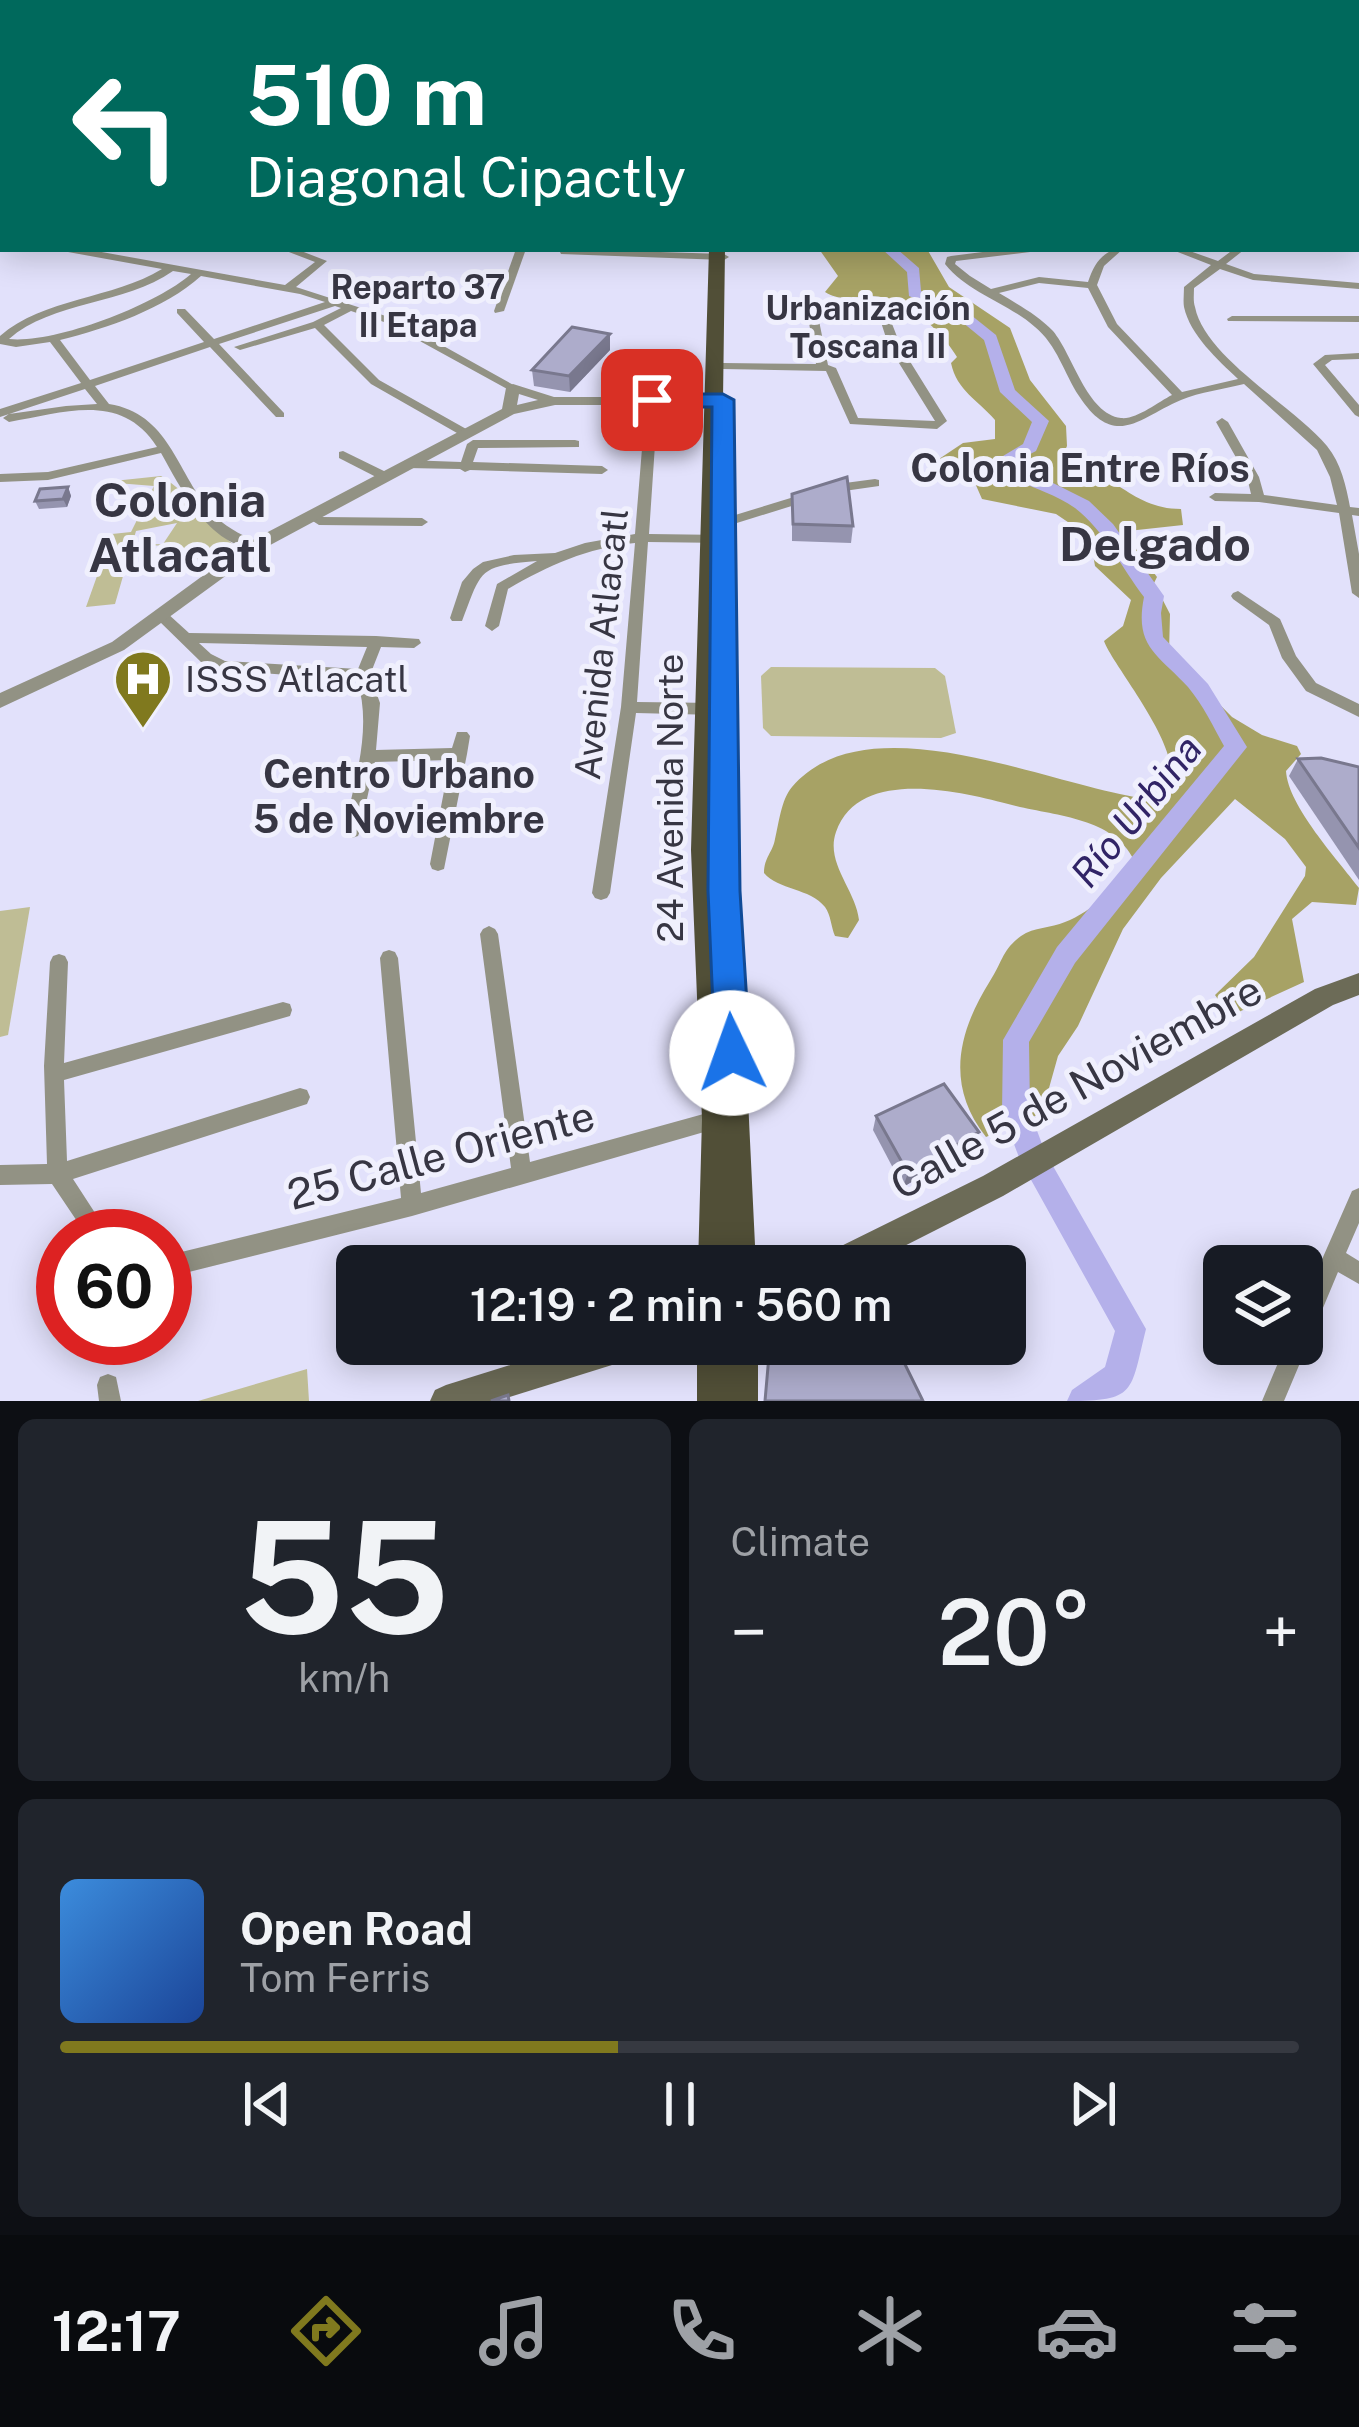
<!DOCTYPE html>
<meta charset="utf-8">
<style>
body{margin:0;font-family:"Public Sans",sans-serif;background:#20242c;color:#f1f3f6;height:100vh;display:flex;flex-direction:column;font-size:45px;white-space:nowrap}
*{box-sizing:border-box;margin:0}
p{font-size:39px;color:#9ea1a6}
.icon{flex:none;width:66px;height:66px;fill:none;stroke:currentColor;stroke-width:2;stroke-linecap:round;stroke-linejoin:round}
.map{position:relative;height:1401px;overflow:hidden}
.panel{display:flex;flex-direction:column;gap:18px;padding:18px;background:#0d0f14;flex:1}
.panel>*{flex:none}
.hud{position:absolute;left:0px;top:0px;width:1359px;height:252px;box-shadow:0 6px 30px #0003;background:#00695c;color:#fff;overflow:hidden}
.fabs{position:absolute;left:1203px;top:1245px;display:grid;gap:24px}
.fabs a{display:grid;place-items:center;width:120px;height:120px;border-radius:18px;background:#171b24;box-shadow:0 6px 30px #0003;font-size:60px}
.speed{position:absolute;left:36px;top:1209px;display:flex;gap:24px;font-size:60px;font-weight:700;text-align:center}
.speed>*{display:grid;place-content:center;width:156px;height:156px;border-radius:50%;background:#171b24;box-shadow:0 6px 30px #0003;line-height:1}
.speed .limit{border:18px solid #d22;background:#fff;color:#111}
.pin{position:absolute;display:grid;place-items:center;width:102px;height:102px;color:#fff;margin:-51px;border-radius:24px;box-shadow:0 6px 18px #0006}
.me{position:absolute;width:132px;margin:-66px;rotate:357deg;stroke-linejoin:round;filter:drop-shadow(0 0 9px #0008)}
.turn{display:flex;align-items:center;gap:42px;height:252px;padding:0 48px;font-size:54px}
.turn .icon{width:156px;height:156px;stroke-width:2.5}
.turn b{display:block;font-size:84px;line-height:102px}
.big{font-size:90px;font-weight:600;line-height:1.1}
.panel .card{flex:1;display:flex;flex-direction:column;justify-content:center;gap:18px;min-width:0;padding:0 42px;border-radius:18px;background:#20242c}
.panel .dial{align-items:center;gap:0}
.dial b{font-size:156px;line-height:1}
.song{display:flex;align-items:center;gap:36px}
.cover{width:144px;height:144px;border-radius:18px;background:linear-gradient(135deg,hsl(210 70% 55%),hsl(220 70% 35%))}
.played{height:12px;border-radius:6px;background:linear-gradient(90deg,#80791e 45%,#363941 45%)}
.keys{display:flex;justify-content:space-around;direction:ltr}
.heat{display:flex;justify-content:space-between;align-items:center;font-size:66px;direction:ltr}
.panel .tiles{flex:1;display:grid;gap:18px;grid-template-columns:1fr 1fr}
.card:last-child{grid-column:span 2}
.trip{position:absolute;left:336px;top:1245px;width:690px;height:120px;border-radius:18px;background:#171b24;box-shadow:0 6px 30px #0003;font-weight:600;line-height:120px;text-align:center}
.dock{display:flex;height:192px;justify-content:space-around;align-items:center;background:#090b0e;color:#9ea1a6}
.dock .icon{width:84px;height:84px}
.dock .current{color:#80791e}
.dock b{font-size:54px;color:#f1f3f6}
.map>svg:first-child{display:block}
</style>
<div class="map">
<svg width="1359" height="1401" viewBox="0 0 1359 1401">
<rect width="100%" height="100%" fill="#e2e1fb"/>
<g fill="#bfbd95">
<path d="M161 476C193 496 211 528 241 551L215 570 178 546 138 545 163 544 177 523 136 531 115 604 86 607 112 534 131 532 154 486 104 482Z"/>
<polygon points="771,667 935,668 945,676 956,733 941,738 771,736 763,728 761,676"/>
<polygon points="30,907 8,1035 0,1037 0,911"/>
<polygon points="307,1369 309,1401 198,1401"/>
</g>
<path fill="#a7a265" d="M819 249H927L949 287 1010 328 1030 380 1066 426 1067 446 1059 463C1110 464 1128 509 1181 509L1183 525 1128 531 1127 537 1157 577 1154 583 1170 614 1169 653 1232 717 1262 735 1297 746 1301 754 1286 771C1288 806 1338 860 1359 888L1356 905 1312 902 1292 919 1304 982 1230 1016 1215 995 1254 957 1305 876 1306 867 1285 839 1235 799 1161 878 1123 929 1078 1026 1058 1056 1042 1113 986 1137C945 1085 958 1032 990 981 1002 963 1002 950 1021 936 1034 927 1051 928 1065 922 1092 912 1121 884 1134 860 1113 817 1054 816 1012 805 964 793 860 765 836 832 825 863 856 890 859 920L848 938 835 936C831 927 831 915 825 907 810 888 778 890 764 873 764 857 773 852 775 839 779 823 781 800 792 787 868 698 1055 788 1148 799 1216 785 1114 670 1104 641L1123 626 1131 600 1095 566 1090 537 1056 514 982 499 971 474 937 467 936 461 963 443 995 439V420C978 400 957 391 951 363L957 357C941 330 905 297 872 296 855 296 840 302 825 292L838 276Z"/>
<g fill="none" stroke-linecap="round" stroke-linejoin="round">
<g fill="#b4b0ea" fill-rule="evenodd">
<rect x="811" y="0" width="10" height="3"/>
<polygon points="0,76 3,76 0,83"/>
<path d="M882 249H897L919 268 921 291 966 311 996 335 1015 390 1049 421 1036 451 1013 463 1089 501 1113 524 1164 596 1161 613 1163 637 1208 684 1247 747 1075 963 1029 1042 1030 1112 1045 1152 1146 1329C1130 1393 1137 1401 1067 1401L1072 1390 1105 1367 1115 1331 1020 1160 1002 1112 1003 1040 1057 947 1224 746C1213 726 1203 705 1188 687 1158 654 1134 647 1144 597 1121 567 1105 531 1075 508 1049 489 1015 486 993 462L1023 444 1032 422 1000 392 984 340 956 317 909 296 907 272Z"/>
</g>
<g fill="#929284" fill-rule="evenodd">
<polygon points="37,0 62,0 74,3 49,3"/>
<polygon points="296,0 339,0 335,2 294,3"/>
<polygon points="370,0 378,0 380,3 372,3"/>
<polygon points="640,0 675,0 671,2 644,2"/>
<polygon points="1076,0 1085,0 1088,3 1079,3"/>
<polygon points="1150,0 1158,0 1156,3 1148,3"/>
<polygon points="1249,0 1257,0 1254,3 1246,3"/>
<polygon points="454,1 503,1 507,3 450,3"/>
<polygon points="3,7 3,11 0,12 0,8"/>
<rect x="0" y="60" width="3" height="4"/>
<rect x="1356" y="70" width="3" height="5"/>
<rect x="0" y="118" width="3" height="6"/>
<polygon points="3,180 3,186 0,187 0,181"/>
<polygon points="3,242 3,248 0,249 0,243"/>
<polygon points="1356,246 1359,246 1359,252 1351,249 1356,249"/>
<path d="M63 249H85L285 285 315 262 281 249H296L327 261 296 287 395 319 519 388 513 391 509 390 387 323 351 311 324 325 379 380 468 430V436L464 437 371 384 315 328 240 350 234 347 313 322 341 308 335 306 219 344 284 413V417H276L210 347 95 386 109 404C170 414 176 472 211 512 225 527 241 535 260 543L262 546 260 549C210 549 182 490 161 453L48 480 0 482V474L48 472 157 447C121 391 64 413 9 422L3 418 9 414 66 406 97 404 85 389 0 417V409L81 383 50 342 16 347 0 344V336C43 298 113 299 162 269L68 252ZM173 271 191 274C156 305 54 344 9 339 52 301 124 305 173 271ZM201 276 300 294 325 302 214 339 185 309H177V313L204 342 90 380 60 340C108 328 164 309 201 276Z"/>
<polygon points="516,249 526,249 504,311 495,313 494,311"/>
<polygon points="565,249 724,254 729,257 724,260 561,254 560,252"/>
<path d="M1006 249H1035L1030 252 956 261 955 264 970 276 991 289 1039 277 1088 282C1094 264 1103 249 1123 249L1104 266 1097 285 1117 324 1182 392 1238 379C1218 360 1190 335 1184 307 1183 301 1184 294 1184 287L1211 265 1170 249H1184L1218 261 1234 249H1245L1226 264 1254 274 1359 283V289L1253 280 1220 269 1194 288C1194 294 1193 301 1195 307 1205 358 1294 406 1327 446 1341 463 1346 486 1350 507L1359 508V516L1352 515 1359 554V598L1352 593 1339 513 1259 502 1215 501 1209 497 1215 493 1251 494 1247 477 1216 422 1222 418 1228 422 1259 477 1264 495 1337 505 1330 477 1317 450 1244 384C1224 389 1200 392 1181 400 1140 417 1115 451 1079 396 1064 373 1057 345 1035 327 1008 303 968 293 945 264L947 257 951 256ZM1039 283 1088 288 1108 327 1172 395C1158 402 1136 420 1121 418 1087 414 1073 355 1053 331 1038 315 1017 304 999 293Z"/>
<polygon points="812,308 817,311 828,365 836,368 858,418 935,421 889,347 879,316 884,313 889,316 901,347 947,421 937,429 850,424 826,371 723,369 717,366 723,363 816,364 807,311"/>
<polygon points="1232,316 1359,316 1359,322 1228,321 1227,319"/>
<polygon points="1359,353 1359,359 1332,360 1325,365 1359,405 1359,417 1355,415 1313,364 1325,355"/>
<path d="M652 397 658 400 649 534 725 535 732 539 725 543 648 542 637 702 716 703 724 709 716 715 636 713 610 893 607 898 601 900 595 898 592 893 621 707 635 543C587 548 549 565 508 589L499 626 492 631 485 626 497 584 537 561C478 566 482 569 462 621H452L450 618 462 582 473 569 483 562 514 555 555 553 585 543 635 534 646 400Z"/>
<polygon points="473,440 575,440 579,441 579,447 478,448 473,462 602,466 608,470 602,474 470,470 465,472 460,469 406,468 400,464 406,460 461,462 467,444"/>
<polygon points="343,451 388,473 390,476 388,479 380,479 339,458 339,452"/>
<polygon points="875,479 879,480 879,486 830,493 824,489 830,485"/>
<polygon points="807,493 813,497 811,500 724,527 718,523 719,520"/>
<polygon points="311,512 322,517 422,518 428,522 422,526 319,525 305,516"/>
<polygon points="1238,591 1280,619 1296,656 1316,683 1359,704 1359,717 1306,691 1282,658 1269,625 1233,599 1231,596 1233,593"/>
<path d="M162 611 167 613 189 633 376 636 419 639 421 643 414 648 381 647 370 675 380 703 376 750 452 748 457 732H467L470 736 467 754 444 869 438 871 432 869 430 864 450 760 375 762 360 831 358 836 352 838 346 836 344 831C354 782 373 729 357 680L218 670 201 662 157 619 155 616 157 613ZM199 643 367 647 358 669 225 661 211 654Z"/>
<polygon points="489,926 495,929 498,934 530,1162 718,1110 725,1112 728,1119 725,1126 412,1216 165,1278 165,1256 401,1198 380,958 383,952 389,950 395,952 398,958 421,1193 511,1168 480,934 483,929"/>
<polygon points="59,954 65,956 68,962 64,1063 283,1002 290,1004 292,1010 290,1016 283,1018 64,1080 67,1161 300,1088 307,1090 310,1097 307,1104 73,1179 110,1236 87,1236 52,1184 0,1185 0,1165 47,1164 44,1066 50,962 53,956"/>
<polygon points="1359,1188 1359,1223 1346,1253 1359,1261 1359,1284 1338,1272 1310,1339 1307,1340 1308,1344 1284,1401 1262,1401 1286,1344 1302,1344 1302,1305 1352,1191"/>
<polygon points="108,1374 116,1377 121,1401 99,1401 97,1385 100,1377"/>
</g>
<g fill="#929284" fill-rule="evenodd">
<polygon points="269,0 299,0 301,2 265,3"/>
<rect x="1356" y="6" width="3" height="6"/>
<polygon points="3,109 3,116 0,117 0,110"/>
<path d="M513 384 554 397H723L730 401 723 405H555L514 414 261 550 124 650 0 708V693L112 642 249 542 502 409 506 388ZM519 394 538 400 517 405Z"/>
</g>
<g fill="#6c6b57" fill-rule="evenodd">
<polygon points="1172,0 1182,0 1183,3 1173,3"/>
<rect x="1356" y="76" width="3" height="6"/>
<rect x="1356" y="139" width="3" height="8"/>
<polygon points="1356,179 1359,180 1359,191 1356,190"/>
<polygon points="1359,973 1359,995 1333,1005 1003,1196 865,1266 819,1266 823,1255 983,1176 1315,989"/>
<polygon points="578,1344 644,1344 639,1355 628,1360 497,1401 430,1401 435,1390 446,1385"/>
</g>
<g fill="#514f37" fill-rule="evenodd">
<rect x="857" y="0" width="12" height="3"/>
<polygon points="709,249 725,249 720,626 733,627 736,633 738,891 756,1266 698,1266 702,1119 691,850"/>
<rect x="697" y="1344" width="61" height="57"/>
</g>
</g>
<g fill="#9594af">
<polygon points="1184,0 1208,0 1208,3 1186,3"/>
<polygon points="610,334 610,350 570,392 534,386 532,370"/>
<polygon points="645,360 673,367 658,375 645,368"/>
<polygon points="68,487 71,496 67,507 39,509 35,501"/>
<polygon points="792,494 853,526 851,543 792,541"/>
<polygon points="1298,759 1359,767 1359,880 1289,776"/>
<polygon points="876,1116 973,1146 903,1187 873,1130"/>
</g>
<g fill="#79788e">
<polygon points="610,334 610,350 570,392 569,376"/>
<polygon points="673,359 673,367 658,375 658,367"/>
<polygon points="68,487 71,496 67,507 63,499"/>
<polygon points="979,1132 973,1146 903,1187 908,1173"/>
</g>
<g fill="#adaccb" stroke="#79788e" stroke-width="3">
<polygon points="572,327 610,334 569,376 532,370"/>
<polygon points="660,352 673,359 658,367 645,360"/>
<polygon points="847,477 853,526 793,524 792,494"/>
<polygon points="68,487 63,499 35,501 40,489"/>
<polygon points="1321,758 1359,767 1359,848 1298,759"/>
<polygon points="944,1084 979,1132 908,1173 876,1116"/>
<polygon points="770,1344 895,1344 923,1401 765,1401"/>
<polygon points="508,1395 509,1401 491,1401"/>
</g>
<polygon fill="#1a73e8" stroke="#114b97" stroke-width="3" points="723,394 734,400 740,891 750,1053 745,1065 732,1069 720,1065 715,1053 708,891 712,407 652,407 641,400 652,394"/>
<defs>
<g id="hospital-pin" transform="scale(3)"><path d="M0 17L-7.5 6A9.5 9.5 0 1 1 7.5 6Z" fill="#80791e" stroke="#f0f0fd"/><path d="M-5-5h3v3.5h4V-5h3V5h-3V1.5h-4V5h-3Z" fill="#fff"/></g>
</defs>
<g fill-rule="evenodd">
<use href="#hospital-pin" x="143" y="679"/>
</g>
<g text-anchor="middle" stroke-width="10" stroke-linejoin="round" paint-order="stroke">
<g font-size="33" font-weight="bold" fill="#373643" stroke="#f0f0fd">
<text x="418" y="299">Reparto 37<tspan x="418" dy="38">II Etapa</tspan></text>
<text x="868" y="320">Urbanización<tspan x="868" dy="38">Toscana II</tspan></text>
</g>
<g font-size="36" fill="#373643" stroke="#f0f0fd">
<text transform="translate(601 644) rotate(-84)" y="13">Avenida Atlacatl</text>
<text transform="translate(670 798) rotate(-90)" y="13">24 Avenida Norte</text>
</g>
<g font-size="36" fill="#373643" stroke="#f0f0fd" text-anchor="start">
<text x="185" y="692">ISSS Atlacatl</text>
</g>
<g font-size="39" font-weight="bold" fill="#373643" stroke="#f0f0fd">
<text x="1080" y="482">Colonia Entre Ríos</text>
<text x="399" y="788">Centro Urbano<tspan x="399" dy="45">5 de Noviembre</tspan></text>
</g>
<g font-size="39" font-style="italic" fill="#312466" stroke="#f0f0fd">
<text transform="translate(1136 811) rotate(-51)" y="14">Río Urbina</text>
</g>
<g font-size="42" fill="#373643" stroke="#f0f0fd">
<text transform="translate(1076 1087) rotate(-29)" y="15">Calle 5 de Noviembre</text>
<text transform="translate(441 1155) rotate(-15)" y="15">25 Calle Oriente</text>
</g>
<g font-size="48" font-weight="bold" fill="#373643" stroke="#f0f0fd">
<text x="180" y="517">Colonia<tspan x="180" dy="55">Atlacatl</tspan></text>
<text x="1155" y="561">Delgado</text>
</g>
</g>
</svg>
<div class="fabs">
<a><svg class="icon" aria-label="layers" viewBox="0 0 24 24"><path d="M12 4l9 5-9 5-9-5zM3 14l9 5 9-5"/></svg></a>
</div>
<div class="speed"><div class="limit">60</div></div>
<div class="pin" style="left:652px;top:400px;background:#d93025"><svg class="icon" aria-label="arrive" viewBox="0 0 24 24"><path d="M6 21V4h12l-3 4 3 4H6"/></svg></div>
<svg class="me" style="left:732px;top:1053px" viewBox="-20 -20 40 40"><circle r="19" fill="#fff"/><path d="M0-13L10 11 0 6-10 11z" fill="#1a73e8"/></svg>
<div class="trip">12:19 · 2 min · 560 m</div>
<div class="hud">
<div class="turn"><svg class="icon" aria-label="left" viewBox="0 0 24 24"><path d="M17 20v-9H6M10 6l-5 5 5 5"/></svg><div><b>510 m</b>Diagonal Cipactly</div></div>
</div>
</div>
<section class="panel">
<div class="tiles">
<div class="card dial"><b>55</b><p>km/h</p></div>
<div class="card"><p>Climate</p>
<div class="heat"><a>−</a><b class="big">20°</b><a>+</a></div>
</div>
<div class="card">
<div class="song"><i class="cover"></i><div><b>Open Road</b><p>Tom Ferris</p></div></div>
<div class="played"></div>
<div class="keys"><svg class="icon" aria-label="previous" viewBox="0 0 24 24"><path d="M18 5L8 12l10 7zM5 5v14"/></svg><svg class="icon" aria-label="pause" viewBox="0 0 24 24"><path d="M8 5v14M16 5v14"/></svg><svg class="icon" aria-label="next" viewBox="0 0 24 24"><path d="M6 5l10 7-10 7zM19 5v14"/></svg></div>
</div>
</div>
</section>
<nav class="dock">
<b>12:17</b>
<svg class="icon current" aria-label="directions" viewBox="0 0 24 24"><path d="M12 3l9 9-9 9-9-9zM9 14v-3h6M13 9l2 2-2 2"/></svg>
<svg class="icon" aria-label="music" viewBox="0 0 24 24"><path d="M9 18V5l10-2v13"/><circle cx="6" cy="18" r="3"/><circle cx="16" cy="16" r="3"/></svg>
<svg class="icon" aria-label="phone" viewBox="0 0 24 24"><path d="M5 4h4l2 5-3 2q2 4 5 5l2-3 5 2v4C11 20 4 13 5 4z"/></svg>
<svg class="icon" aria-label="climate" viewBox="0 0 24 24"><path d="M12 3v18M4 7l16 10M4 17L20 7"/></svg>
<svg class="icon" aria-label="car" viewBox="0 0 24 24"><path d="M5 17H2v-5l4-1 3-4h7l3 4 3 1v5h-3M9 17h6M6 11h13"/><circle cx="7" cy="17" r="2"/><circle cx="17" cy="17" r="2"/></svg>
<svg class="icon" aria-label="filters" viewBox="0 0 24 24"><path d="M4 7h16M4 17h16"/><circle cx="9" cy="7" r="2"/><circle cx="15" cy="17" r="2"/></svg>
</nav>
